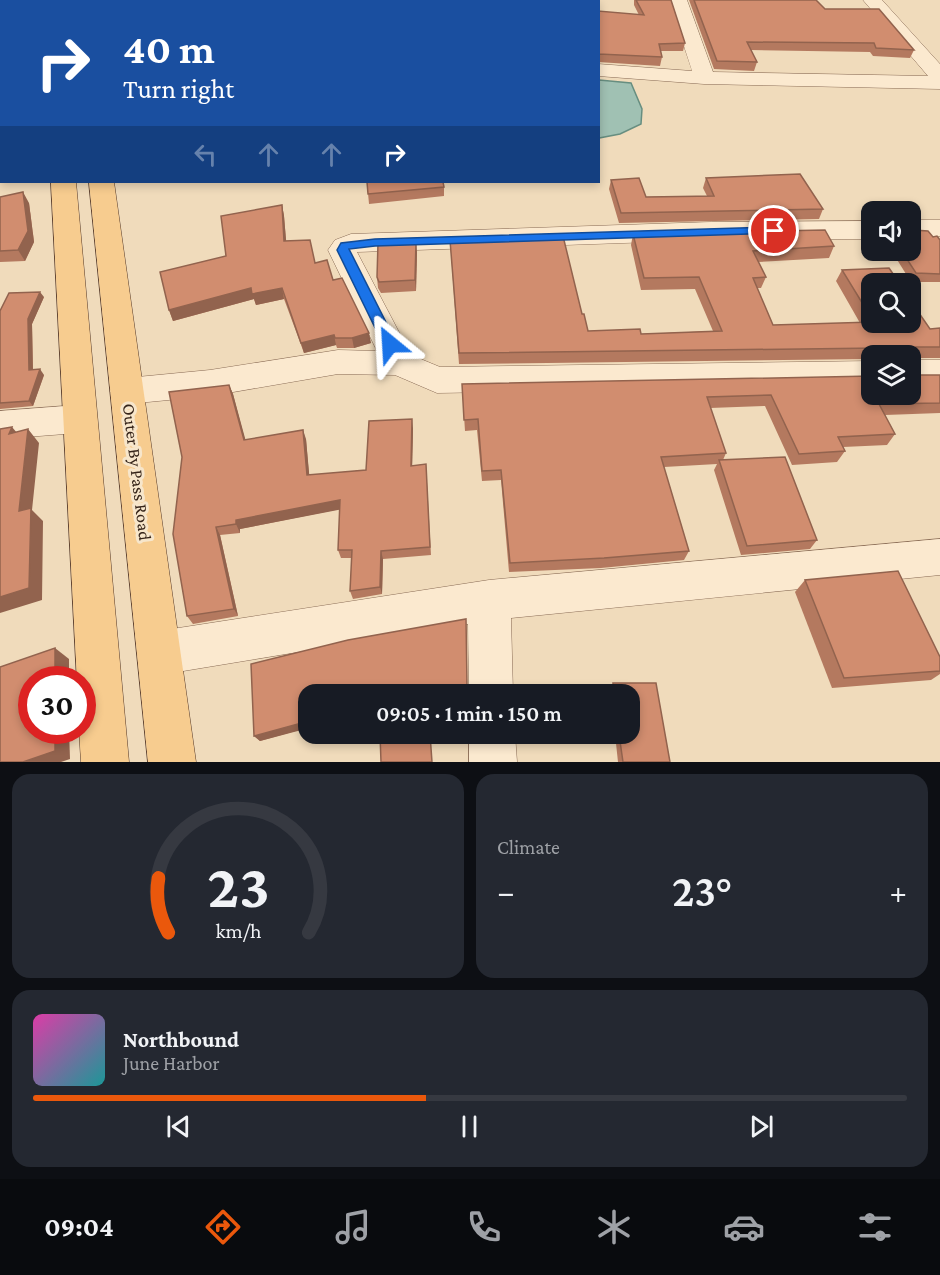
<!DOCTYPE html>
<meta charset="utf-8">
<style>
body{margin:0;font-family:"Crimson Pro",serif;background:#242831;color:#f1f3f6;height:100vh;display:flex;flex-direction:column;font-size:22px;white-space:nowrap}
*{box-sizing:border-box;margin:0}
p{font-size:20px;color:#9ea1a6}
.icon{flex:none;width:33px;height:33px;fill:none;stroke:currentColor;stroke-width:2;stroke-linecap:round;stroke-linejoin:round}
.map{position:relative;height:762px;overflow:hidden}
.side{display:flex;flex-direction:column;gap:12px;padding:12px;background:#0d0f14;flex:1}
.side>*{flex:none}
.banner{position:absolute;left:0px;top:0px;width:600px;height:183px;box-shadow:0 3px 9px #0003;background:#1a4fa0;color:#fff;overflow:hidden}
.controls{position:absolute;left:861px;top:201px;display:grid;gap:12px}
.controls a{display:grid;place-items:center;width:60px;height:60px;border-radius:12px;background:#171b24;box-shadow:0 3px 9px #0003;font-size:30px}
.speed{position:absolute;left:18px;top:666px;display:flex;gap:12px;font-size:30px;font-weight:700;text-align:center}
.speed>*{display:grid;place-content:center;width:78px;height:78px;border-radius:50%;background:#171b24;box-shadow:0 3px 9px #0003;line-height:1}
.speed .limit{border:9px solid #d22;background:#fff;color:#111}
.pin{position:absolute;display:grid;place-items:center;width:51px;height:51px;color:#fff;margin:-26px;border:3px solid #fff;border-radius:50%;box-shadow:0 2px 6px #0007}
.me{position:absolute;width:66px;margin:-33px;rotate:333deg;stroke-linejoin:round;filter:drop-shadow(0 0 4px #0008)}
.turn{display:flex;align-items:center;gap:21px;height:126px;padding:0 24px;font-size:27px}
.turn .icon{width:78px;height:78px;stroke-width:2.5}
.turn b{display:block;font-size:42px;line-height:51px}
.lanes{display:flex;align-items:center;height:57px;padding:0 24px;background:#0003;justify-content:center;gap:30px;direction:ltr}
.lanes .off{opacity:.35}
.big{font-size:45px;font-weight:600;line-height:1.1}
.side .widget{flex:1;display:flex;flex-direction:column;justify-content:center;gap:9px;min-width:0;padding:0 21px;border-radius:18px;background:#242831}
.side .dial{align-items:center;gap:0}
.dial svg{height:156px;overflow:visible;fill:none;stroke:#363941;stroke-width:7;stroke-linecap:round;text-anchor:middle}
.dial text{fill:#f1f3f6;stroke:none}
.song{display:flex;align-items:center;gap:18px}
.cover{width:72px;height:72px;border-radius:9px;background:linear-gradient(135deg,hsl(320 70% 55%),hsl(180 70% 35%))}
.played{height:6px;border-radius:3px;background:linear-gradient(90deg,#ea580c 45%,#363941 45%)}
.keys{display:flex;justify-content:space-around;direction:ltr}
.heat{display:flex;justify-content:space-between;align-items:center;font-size:33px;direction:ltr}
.side .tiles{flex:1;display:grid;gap:12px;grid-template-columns:1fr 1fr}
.widget:last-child{grid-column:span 2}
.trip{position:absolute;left:298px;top:684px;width:342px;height:60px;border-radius:18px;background:#171b24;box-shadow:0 3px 9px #0003;font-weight:600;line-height:60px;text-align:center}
.tabs{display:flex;height:96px;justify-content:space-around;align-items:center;background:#090b0e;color:#9ea1a6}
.tabs .icon{width:42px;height:42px}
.tabs .selected{color:#ea580c}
.tabs b{font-size:27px;color:#f1f3f6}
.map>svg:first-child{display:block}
</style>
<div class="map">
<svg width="940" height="762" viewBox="0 0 940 762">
<rect width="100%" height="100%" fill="#f0dbbb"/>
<polygon fill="#a0c1b3" stroke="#678e80" stroke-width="1.5" points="599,80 631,83 642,109 641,124 620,134 599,138"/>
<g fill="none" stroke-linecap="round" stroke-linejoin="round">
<g stroke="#886a54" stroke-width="1">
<g id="minor">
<polygon points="669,0 687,0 713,72 928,76 863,0 882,0 940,64 940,89 704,84 598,76 598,64 692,71"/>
<polygon points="910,220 940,220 940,236 910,237"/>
<polygon points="872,221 872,239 711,240 357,252 411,355 440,367 872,361 872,385 437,393 395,375 338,374 210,396 127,404 115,400 110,391 115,382 127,378 210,370 338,350 377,351 328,250 335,240 351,234 711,222"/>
<rect x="910" y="360" width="30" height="24"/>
<polygon points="78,405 90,409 95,419 90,429 78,433 0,439 0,411"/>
<polygon points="940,539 940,575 511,618 513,694 469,694 468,624 159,675 144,668 137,653 144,638 159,631 489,580"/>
<polygon points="469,734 515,734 517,762 469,762"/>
</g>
</g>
<g stroke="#553929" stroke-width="1">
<g id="primary">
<rect x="41" y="0" width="18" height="2"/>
<rect x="69" y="0" width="18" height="2"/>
<polygon points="51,182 76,182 129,762 81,762 79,730 82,730 82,680 77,680"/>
<polygon points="89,182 114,182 196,762 148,762"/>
</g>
</g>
<use href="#minor" fill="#fbe9cf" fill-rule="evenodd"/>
<use href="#primary" fill="#f7cc8f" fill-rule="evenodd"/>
</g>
<g fill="#b4795f">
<polygon points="0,0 19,0 20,2 2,2 2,165 0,166"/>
<polygon points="634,0 671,0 685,43 683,51 660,51 662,57 660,66 598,62 598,11 639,15 634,5"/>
<polygon points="689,0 816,0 825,9 914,50 910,58 873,56 870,52 751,50 757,62 754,71 714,69"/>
<polygon points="706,178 823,209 819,219 619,223 609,189 611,180 646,197 707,196 703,188"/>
<polygon points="367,182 444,187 444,196 369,204"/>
<polygon points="0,197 29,203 34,242 25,261 0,262"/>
<polygon points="282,205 284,216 286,241 315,263 333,280 371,343 354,348 337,348 336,345 304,353 284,299 256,305 254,299 173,321 169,310"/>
<polygon points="906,205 913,212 913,230 928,231 933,237 937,236 940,240 940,282 911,282 891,250 910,250 910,212 872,212 872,218 869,216 873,207"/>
<polygon points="633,234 834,246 829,258 758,262 766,277 761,288 757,288 773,325 860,323 836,281 842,270 872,284 872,322 930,329 940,328 940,358 916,358 917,375 940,375 940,413 885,415 895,434 887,445 843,447 845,451 837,462 792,465 765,406 710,408 726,453 723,460 817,540 810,549 741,555 714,470 717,464 664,467 689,551 684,560 601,568 509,572 501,480 482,481 477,430 465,431 462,384 872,394 910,356 872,356 872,359 459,364 450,240 582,314 588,331 641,334 713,331 695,289 641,290 631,245"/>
<polygon points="417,252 416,291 381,293 378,288 377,277"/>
<polygon points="44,297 32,324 33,370 44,375 33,406 0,409 0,311"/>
<polygon points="229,385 233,394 245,440 306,439 309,475 366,470 413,428 412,466 426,464 431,555 383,559 382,594 353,599 350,591 352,558 341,558 338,550 340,509 240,529 240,533 220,535 238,616 193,624 187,616"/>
<polygon points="805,580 940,657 940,674 931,680 832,688 795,592"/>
<polygon points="466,619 467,691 427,694 260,741 254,736"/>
<polygon points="613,683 656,683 670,762 618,762 615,734 630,734 630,694 610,694 610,690"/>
</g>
<g fill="#92634e">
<polygon points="318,0 328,0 326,2 317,2"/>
<polygon points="23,192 29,203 34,242 25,261 18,250"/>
<polygon points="282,205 284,216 287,251 284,241"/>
<polygon points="416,241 417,252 416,291 415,280"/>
<polygon points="251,288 282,288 284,299 256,305 254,299 173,321 169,310"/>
<polygon points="40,292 44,297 32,324 33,376 29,370 28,319"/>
<polygon points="369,333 371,343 354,348 352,338"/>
<polygon points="334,335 336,345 304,353 301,343"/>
<polygon points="40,369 44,375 33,406 29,401"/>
<polygon points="229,385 233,394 248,449 244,440"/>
<polygon points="412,419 413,428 412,474 411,466"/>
<polygon points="12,427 23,440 9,434"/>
<polygon points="28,429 39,443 32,510 43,521 42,600 0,613 0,597 19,511"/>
<polygon points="303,430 306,439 310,483 307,475"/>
<polygon points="340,500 343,509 240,529 240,533 236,524 236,520"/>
<polygon points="216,527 220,535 238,616 234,609"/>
<polygon points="381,551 383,559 382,594 380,587"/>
<polygon points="55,648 69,659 69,680 55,680"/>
<polygon points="309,721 309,728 260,741 254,736"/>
<polygon points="55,730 69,730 70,759 61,762 23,762"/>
</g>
<g fill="#d18d6f" stroke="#92634e" stroke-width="1.5">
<polygon points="0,0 17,0 17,2 2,2 2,155 0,155"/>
<polygon points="104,0 318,0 317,2 103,2"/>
<polygon points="382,0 420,0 420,2 381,2"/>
<rect x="502" y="0" width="63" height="2"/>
<polygon points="636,0 671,0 685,43 659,44 662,57 599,54 598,55 598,11 644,15"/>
<polygon points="694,0 816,0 825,9 879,9 914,50 876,48 874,43 747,42 757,62 717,61"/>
<polygon points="800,174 823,209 621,213 611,180 639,178 646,197 714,196 706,178"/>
<polygon points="367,182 443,182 444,187 368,194"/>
<polygon points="23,192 28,231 18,250 0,251 0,197"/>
<polygon points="282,205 284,241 310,240 315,263 327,260 333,280 342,278 369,333 352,338 335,338 334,335 301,343 282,288 252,294 251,288 169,310 160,272 226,256 221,216"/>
<polygon points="906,205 913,212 913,230 928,231 933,237 937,236 940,240 940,274 916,273 901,250 910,250 910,212 878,212 873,207"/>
<polygon points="825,230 834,246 753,251 766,277 753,278 773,325 873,322 910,322 910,300 930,329 940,328 940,347 916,347 917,375 940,375 940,403 879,404 895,434 838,437 845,451 799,454 771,395 707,397 726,453 661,457 689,551 604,558 510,563 501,470 482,471 478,419 464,420 462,384 872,376 872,394 910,394 910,356 882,356 882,350 879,348 459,353 450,240 563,236 582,314 584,314 588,331 640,329 641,334 722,331 699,277 644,278 633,234"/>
<polygon points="416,241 415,280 379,282 377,277 378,243"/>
<polygon points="889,268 900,284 872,284 872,319 842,270"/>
<polygon points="40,292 28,319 29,370 40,369 29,401 0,403 0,311 9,293"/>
<polygon points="229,385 244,440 303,430 307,475 366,470 369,421 412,419 411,466 426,464 430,547 381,551 380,587 350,591 352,550 338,550 340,500 236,520 236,524 216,527 234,609 187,616 173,534 182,457 169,392"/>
<polygon points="12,427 9,434 28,429 19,511 31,508 29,588 0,597 0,429"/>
<polygon points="785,457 817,540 747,546 719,460"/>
<polygon points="898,571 940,657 940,671 844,678 805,580"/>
<polygon points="466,619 467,685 426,687 427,694 309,694 309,721 254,736 251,664 348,640"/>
<polygon points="55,648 55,680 32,680 32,730 55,730 55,751 23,762 0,762 0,667"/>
<polygon points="613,683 656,683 670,762 623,762 619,734 630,734 630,694 614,694"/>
<polygon points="380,734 430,734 432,762 381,762"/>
</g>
<polygon fill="#1a73e8" stroke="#114b97" stroke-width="1.5" points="774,227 780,231 778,233 375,246 349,249 397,344 390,349 383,344 337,250 341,243 375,239"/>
<g text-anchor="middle" stroke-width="6" stroke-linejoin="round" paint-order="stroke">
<g font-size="18" fill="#36251a" stroke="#f7e6cb">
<text transform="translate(137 472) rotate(83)" y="6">Outer By Pass Road</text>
</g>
</g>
</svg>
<div class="controls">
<a><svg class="icon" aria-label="sound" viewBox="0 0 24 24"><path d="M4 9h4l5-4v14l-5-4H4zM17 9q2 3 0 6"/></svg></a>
<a><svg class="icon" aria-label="search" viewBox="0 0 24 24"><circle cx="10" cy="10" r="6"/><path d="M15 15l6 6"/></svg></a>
<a><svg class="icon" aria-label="layers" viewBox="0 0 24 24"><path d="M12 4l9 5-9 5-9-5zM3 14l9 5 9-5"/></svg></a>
</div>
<div class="speed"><div class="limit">30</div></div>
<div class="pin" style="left:774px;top:231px;background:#d93025"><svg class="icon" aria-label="arrive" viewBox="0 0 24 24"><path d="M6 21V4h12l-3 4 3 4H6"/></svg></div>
<svg class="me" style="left:390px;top:344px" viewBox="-20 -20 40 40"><path d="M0-17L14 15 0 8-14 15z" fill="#1a73e8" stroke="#fff" stroke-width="4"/></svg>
<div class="trip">09:05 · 1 min · 150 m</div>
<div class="banner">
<div class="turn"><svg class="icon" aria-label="right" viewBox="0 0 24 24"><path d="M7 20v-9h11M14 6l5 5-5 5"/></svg><div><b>40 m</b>Turn right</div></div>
<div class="lanes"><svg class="icon off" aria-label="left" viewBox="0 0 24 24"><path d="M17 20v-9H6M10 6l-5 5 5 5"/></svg><svg class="icon off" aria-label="ahead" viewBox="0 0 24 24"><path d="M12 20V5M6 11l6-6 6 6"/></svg><svg class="icon off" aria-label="ahead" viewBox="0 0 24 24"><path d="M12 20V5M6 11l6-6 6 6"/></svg><svg class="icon" aria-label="right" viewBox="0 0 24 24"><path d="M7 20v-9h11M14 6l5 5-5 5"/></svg></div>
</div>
</div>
<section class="side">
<div class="tiles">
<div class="widget dial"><svg viewBox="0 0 100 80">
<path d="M14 69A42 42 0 1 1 86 69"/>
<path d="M14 69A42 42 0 0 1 9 41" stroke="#ea580c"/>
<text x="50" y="56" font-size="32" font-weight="700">23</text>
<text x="50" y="72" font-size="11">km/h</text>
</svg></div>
<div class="widget"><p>Climate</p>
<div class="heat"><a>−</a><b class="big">23°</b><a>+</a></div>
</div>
<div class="widget">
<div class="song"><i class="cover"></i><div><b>Northbound</b><p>June Harbor</p></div></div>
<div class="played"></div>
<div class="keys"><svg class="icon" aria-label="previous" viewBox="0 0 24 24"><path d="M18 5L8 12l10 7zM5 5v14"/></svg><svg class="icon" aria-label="pause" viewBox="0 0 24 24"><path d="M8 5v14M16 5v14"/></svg><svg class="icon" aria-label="next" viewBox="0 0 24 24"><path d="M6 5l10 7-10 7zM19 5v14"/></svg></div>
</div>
</div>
</section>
<nav class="tabs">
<b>09:04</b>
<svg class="icon selected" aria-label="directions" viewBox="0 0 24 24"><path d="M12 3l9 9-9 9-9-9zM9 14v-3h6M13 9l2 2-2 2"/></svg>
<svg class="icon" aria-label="music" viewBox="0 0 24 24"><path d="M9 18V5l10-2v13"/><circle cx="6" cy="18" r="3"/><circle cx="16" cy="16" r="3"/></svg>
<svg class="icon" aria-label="phone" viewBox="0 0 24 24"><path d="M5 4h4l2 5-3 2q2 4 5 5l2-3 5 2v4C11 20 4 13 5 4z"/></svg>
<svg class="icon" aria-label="climate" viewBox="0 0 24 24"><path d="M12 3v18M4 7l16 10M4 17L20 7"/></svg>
<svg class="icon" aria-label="car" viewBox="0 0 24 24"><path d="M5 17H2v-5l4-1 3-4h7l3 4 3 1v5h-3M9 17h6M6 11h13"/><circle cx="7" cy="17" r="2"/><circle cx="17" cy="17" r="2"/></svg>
<svg class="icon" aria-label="filters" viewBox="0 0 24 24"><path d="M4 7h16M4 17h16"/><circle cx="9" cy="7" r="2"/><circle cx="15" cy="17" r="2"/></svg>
</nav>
